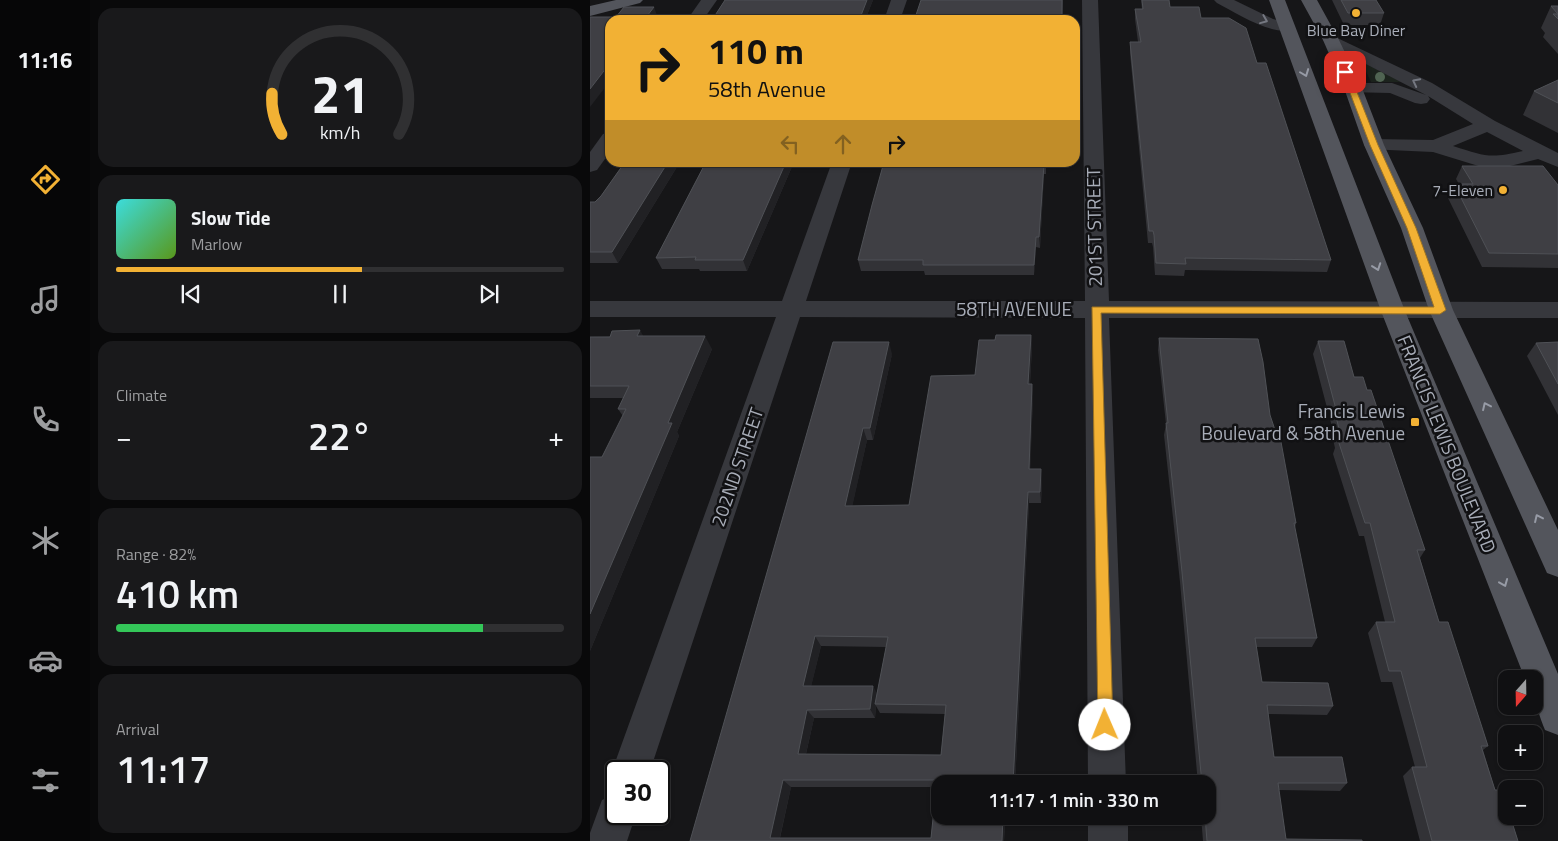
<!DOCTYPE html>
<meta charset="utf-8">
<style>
body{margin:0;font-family:"Titillium Web",sans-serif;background:#19191b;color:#f1f3f6;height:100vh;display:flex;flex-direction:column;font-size:19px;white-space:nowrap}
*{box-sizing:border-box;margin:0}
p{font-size:16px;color:#9c9d9f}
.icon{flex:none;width:28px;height:28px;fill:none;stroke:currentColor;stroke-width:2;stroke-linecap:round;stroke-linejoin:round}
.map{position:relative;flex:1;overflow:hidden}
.sheet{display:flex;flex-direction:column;gap:8px;padding:8px;background:#09090a;width:500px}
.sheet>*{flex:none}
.guide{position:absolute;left:15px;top:15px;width:475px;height:152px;border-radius:15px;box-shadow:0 1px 4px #0004,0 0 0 1px #303032;background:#f2b134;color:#111;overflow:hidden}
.needle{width:32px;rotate:200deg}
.fabs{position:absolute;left:908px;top:670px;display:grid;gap:10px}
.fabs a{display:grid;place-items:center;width:45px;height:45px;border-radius:10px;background:#101012;box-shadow:0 1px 4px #0004,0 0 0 1px #303032;font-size:25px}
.speed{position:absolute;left:15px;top:760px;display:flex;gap:10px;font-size:25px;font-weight:700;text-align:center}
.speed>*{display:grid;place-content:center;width:65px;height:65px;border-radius:50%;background:#101012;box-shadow:0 1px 4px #0004,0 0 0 1px #303032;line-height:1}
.speed .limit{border:2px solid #111;border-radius:8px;background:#fff;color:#111}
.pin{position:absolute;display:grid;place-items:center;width:42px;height:42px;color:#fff;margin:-21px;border-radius:10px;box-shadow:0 2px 8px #0006}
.me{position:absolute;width:55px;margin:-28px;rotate:359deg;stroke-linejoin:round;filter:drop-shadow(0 0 4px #0008)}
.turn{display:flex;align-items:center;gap:18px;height:105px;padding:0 20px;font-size:22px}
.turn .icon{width:65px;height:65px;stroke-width:2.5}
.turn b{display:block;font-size:35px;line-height:42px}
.lanes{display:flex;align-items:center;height:48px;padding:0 20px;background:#0003;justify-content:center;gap:25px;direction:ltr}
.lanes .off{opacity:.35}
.big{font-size:38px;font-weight:600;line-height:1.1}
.sheet .tile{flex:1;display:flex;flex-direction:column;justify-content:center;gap:8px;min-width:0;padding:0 18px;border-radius:15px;background:#19191b}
.sheet .dial{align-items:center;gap:0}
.dial svg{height:130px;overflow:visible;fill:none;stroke:#303032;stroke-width:7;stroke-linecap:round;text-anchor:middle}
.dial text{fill:#f1f3f6;stroke:none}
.song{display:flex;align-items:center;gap:15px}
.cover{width:60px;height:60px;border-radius:8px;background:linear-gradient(135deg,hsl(180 70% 55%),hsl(90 70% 35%))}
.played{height:5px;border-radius:2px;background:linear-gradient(90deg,#f2b134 55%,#303032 55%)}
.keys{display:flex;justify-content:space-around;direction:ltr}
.heat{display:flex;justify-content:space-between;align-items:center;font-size:28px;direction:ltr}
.charge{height:8px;border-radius:4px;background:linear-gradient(90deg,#34c759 82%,#303032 0)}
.trip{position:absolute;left:341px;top:775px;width:285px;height:50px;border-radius:15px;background:#101012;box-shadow:0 1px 4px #0004,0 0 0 1px #303032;font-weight:600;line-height:50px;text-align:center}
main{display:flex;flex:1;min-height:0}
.tab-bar{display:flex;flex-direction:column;width:90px;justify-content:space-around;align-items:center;background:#060607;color:#9c9d9f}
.tab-bar .icon{width:35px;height:35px}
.tab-bar .active{color:#f2b134}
.tab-bar b{font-size:22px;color:#f1f3f6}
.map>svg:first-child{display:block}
</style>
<main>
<nav class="tab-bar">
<b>11:16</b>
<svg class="icon active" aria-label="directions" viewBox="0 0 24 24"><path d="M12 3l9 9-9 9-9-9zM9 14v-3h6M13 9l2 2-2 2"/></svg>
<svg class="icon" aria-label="music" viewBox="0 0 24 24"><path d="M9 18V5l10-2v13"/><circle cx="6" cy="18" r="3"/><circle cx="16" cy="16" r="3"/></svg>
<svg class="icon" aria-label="phone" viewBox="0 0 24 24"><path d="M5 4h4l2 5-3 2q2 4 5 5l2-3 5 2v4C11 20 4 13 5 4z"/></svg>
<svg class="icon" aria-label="climate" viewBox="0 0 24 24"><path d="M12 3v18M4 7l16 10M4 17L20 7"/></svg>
<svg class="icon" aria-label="car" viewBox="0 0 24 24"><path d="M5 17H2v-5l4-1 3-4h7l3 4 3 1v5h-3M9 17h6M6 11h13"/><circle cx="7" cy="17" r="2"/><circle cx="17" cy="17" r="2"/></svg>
<svg class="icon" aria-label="filters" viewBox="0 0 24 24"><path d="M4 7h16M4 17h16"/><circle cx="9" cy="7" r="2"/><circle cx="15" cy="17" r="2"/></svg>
</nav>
<section class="sheet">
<div class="tile dial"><svg viewBox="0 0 100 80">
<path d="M14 69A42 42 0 1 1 86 69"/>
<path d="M14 69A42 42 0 0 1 8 44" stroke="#f2b134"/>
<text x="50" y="56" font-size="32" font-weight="700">21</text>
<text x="50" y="72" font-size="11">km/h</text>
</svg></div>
<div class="tile">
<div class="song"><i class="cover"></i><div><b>Slow Tide</b><p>Marlow</p></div></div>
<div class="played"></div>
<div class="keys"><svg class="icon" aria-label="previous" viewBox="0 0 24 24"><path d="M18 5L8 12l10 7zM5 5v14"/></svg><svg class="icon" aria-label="pause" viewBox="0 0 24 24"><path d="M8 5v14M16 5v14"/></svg><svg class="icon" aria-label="next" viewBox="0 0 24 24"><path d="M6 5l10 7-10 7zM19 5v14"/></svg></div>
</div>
<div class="tile"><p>Climate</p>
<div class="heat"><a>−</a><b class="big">22°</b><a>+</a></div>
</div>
<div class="tile"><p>Range · 82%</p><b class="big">410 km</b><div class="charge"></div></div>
<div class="tile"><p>Arrival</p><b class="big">11:17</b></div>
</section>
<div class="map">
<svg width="968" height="841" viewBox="0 0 968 841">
<rect width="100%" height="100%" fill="#161618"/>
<polygon fill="#1c231d" points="771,61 811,82 781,82"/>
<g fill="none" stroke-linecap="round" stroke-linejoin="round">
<g fill="#37383d" fill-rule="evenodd">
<polygon points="111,0 127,0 113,20 97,20"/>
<polygon points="301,0 317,0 310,20 294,20"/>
<polygon points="492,0 508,0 519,301 968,302 968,318 519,318 536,784 498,784 495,318 210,317 60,771 26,771 26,781 22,771 186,317 0,317 0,301 192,301 242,162 262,162 216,301 495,301"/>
<path d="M624 0H644L683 19 703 24 705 27 703 30C682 36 646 13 627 3Z"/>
<path d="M741 35 842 83 905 121 968 153V167L948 159 908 169 895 168 843 152 777 149 774 145 777 141 784 139 843 140 883 124 838 96 840 99 837 103 831 104 825 103 800 93 757 92 754 88 757 84 763 83H802L836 95 735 43 733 40 735 37ZM897 132 933 151C899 159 895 156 863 146Z"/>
<polygon points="20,132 20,152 7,170 0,172 0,152 13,134"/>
<polygon points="26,794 26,814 46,814 37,841 0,841 0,833 12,800"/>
<rect x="498" y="816" width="40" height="25"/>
</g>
<g fill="#53555c" fill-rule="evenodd">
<polygon points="26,0 53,0 50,3 0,16 0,6"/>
<path d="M679 0H695L815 311 968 674V735L955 730C947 709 944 701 944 679H935L791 311Z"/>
<polygon points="711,0 727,0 749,40 772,88 794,145 833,228 863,310 968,530 968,577 957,573 839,310 811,228 774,145 754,88 733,40"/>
</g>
</g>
<circle fill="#506452" cx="790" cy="77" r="5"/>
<g fill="#323236" fill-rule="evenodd">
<polygon points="135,0 283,0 275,20 124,20 124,17"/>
<polygon points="473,0 472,20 325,20 325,18"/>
<polygon points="551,0 579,0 580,7 611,18 667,63 741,260 737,272 595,270 594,276 565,275 563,247 562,243 558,243 540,53 540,42 548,42 545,19 545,9 552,9"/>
<polygon points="742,0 786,0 794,13 790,25 754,25"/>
<polygon points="961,6 968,6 968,54 953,37 955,33 951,28"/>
<polygon points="968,80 968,133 933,115 944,91"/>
<polygon points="35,162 90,162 28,263 0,263 0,202 5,202 11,196"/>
<polygon points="116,162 204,162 157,271 110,271 109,269 72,269 66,258"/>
<polygon points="294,162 456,162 456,174 454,174 450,248 446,247 444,275 335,275 334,271 271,271 268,260"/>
<polygon points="872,166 968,185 968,268 892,267 858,198 864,184 869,184 866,179"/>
<path d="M441 335 442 347 440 384H442L443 396 440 469 452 481 451 503H439L425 784H350V816H423V822H415L414 841H100L302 354 283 440H277L262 506 319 505 385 375 405 340ZM231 646 296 647 287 694 221 686ZM286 706 290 713 355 714 351 755 216 754 224 718H285ZM201 787H346L341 838H190Z"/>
<polygon points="53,336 122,349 87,432 89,436 0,651 0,457 12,457 33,416 28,409 33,398 0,398 0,337"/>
<polygon points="569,338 680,415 706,523 705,528 727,638 722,647 666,647 672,682 743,706 737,715 678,714 684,757 757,783 750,791 689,790 696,839 772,841 613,841 611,816 618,816 618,784 608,784 590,582 574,435 576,424 568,350"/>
<polygon points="728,341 777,390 835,550 830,558 849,622 898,746 893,750 905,790 928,841 830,841 813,776 822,767 825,767 802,682 791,682 778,633 786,622 795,622 774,536 769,536 743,454 745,448 741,431 742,427 723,354"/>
<polygon points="968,342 968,415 937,356 946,343"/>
</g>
<g fill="#212124">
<polygon points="277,0 283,0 275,20 271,20 270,18"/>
<polygon points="64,7 68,18 66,20 54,20"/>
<polygon points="20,63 20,81 0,107 0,89"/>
<polygon points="78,162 90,162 28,263 22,252"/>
<polygon points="196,162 204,162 157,271 153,260"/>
<polygon points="454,164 454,174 450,248 449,237"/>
<polygon points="446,237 446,247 444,275 444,265"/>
<polygon points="50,330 57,343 47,336"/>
<polygon points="441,335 442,347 439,396 438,384"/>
<polygon points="115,336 122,349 87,432 89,436 0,651 0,614 78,423"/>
<polygon points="299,342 302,354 283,440 280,428"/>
<polygon points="442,384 443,396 440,480 439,469"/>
<polygon points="273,428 277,440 260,517 255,506"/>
<polygon points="451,469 452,481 451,503 450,492"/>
<polygon points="438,492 439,503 425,784 423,784"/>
<polygon points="225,636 231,646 219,695 213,686"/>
<polygon points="283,686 288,695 285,704 286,706 285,718 280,709"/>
<polygon points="217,710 224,718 214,762 208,754"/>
<polygon points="193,780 201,787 189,841 180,838"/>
<polygon points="413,816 415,822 414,841 412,841"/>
</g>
<g fill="#3f3f44" stroke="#4f5156" fill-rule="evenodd">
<polygon points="135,0 277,0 270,18 263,18 262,20 132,20 134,17 124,17"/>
<polygon points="331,0 472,0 472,19 462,19 462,20 329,20 330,18 325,18"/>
<polygon points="552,0 579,0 580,7 609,7 611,18 639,18 656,28 667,63 676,63 741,260 595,258 596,264 566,263 564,235 563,231 559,231 540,42 551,42 545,9 553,9"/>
<polygon points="751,0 786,0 794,13 758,13"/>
<polygon points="961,6 968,6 968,14"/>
<polygon points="34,7 64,7 54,20 20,20 20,63 0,89 0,17 26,17"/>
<polygon points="963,14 968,14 968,19"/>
<polygon points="968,80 968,103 944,91"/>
<polygon points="35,162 78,162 22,252 0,252 0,202 5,202 11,196"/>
<polygon points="116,162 196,162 153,260 105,260 106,257 66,258"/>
<polygon points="294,162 456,162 456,164 454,164 449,237 446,237 444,265 333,265 333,260 268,260 282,205"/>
<polygon points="872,166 953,166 968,185 968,254 899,253 864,184 883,184"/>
<polygon points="50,330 47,336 115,336 78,423 82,423 0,614 0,457 12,457 36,409 28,409 39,386 0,386 0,337 20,337 22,331"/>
<path d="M406 335H441L438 384H442L439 469H451L450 492H438L423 784H350V816H413L412 841H100L243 342H299L280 428H273L255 506 319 505 341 376 385 375 389 340H405ZM225 636 298 637 285 704 356 705 351 755 208 754 217 710 280 709 283 686H213ZM193 780H347L341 838H180Z"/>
<polygon points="569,338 668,339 673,362 680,415 689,442 691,442 706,523 704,523 727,638 665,638 672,682 738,683 743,706 677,705 684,757 752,757 757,783 688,783 696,839 772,840 772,841 617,841 615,816 618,816 618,784 612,784 592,572 576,423 578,423"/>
<polygon points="728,341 754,341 764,377 773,377 777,390 781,390 835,550 827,550 849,622 858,622 898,746 891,746 905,790 912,790 916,805 916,816 920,816 928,841 842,841 822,767 837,767 811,671 799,671 786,622 805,622 780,523 775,523 748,440 752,440 746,417 748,417"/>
<polygon points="968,342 968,384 946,343"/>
</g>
<defs><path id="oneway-chevron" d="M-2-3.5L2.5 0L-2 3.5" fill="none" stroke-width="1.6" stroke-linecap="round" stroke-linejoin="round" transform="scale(1.25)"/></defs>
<g stroke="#757881">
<use href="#oneway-chevron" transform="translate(674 20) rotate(22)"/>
<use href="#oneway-chevron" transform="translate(826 82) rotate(-153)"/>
</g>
<g stroke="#979ba6">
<use href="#oneway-chevron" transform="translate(715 73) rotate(69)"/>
<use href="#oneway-chevron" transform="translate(787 267) rotate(70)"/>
<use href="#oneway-chevron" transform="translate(896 406) rotate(-115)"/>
<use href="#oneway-chevron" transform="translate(948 518) rotate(-115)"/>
<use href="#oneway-chevron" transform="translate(914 583) rotate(68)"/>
</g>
<polygon fill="#f2b134" stroke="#9d7322" points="753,70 759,72 788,145 826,228 856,310 850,314 511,313 523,725 521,730 515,732 510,730 508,725 502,307 844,307 817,228 780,145 752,72"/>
<g fill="#f2b134" stroke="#111113" stroke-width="2">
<circle cx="766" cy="13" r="5"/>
<circle cx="913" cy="190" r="5"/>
<rect x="820" y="417" width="10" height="10" rx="2.5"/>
</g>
<g text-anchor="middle" stroke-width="5" stroke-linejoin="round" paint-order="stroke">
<g font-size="16" fill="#a8adb8" stroke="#111113">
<text x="766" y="36">Blue Bay Diner</text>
<text x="903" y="196" text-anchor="end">7-Eleven</text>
</g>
<g font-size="19" fill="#a8adb8" stroke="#111113">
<text transform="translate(504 227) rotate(-91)" y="7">201ST STREET</text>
<text x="424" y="316">58TH AVENUE</text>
<text transform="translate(857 444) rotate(68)" y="7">FRANCIS LEWIS BOULEVARD</text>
<text transform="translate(147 467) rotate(-71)" y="7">202ND STREET</text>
</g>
<g font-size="19" fill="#a8adb8" stroke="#111113" text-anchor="end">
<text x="815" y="418">Francis Lewis<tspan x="815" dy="22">Boulevard &amp; 58th Avenue</tspan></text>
</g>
</g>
</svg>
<div class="fabs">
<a><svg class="needle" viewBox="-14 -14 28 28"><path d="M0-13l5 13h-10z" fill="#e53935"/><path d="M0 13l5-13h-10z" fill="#9c9d9f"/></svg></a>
<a>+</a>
<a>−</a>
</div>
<div class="speed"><div class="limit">30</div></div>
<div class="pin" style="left:755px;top:72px;background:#d93025"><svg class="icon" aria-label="arrive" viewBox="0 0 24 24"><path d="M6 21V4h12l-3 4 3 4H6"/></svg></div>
<svg class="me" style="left:515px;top:725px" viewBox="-20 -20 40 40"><circle r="19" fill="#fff"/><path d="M0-13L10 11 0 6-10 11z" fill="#f2b134"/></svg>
<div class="trip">11:17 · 1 min · 330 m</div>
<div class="guide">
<div class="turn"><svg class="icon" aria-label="right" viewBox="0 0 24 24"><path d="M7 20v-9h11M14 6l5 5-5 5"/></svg><div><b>110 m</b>58th Avenue</div></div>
<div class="lanes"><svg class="icon off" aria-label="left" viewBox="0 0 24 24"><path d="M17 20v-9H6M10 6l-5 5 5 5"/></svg><svg class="icon off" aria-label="ahead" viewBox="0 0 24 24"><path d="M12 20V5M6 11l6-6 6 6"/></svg><svg class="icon" aria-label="right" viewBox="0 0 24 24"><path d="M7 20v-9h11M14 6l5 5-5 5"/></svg></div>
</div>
</div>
</main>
